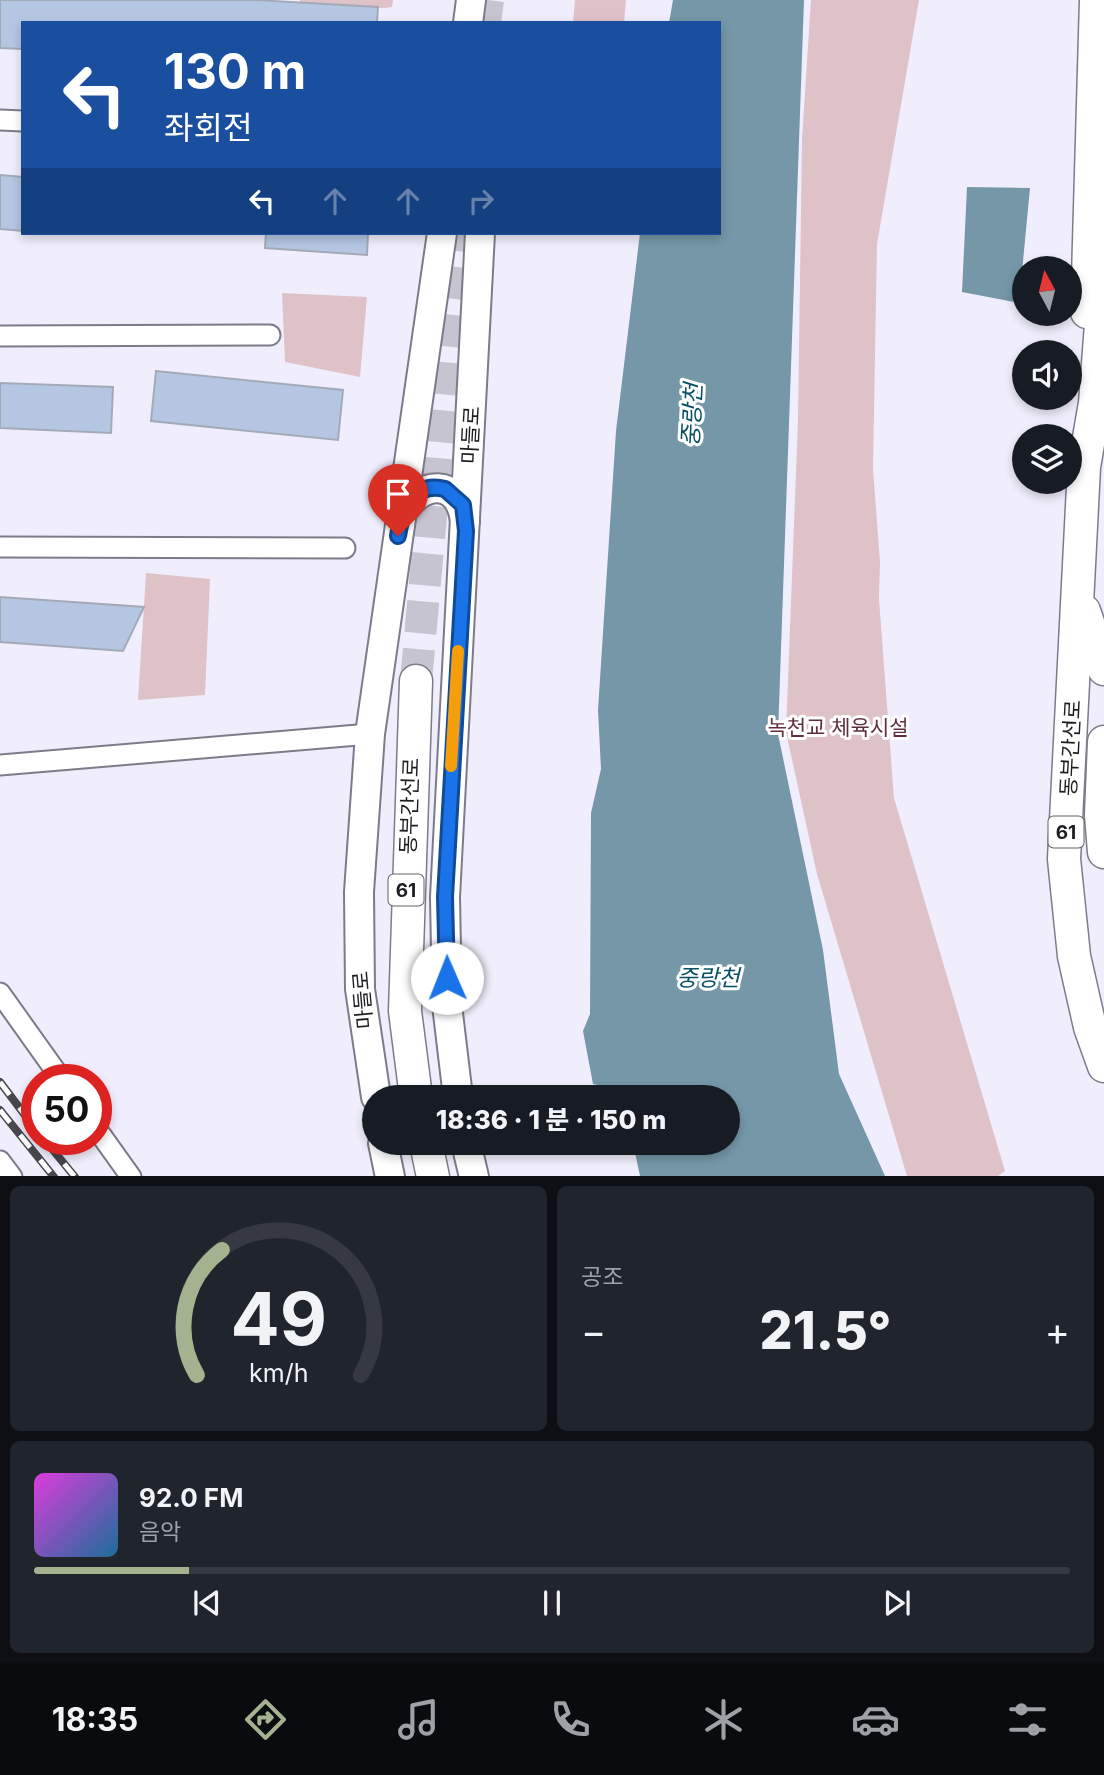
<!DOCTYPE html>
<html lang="ko">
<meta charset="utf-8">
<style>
body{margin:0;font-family:Inter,"Noto Sans KR",sans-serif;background:#20242c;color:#f1f3f6;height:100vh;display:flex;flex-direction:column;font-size:26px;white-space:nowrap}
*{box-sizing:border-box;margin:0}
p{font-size:23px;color:#9ea1a6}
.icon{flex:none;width:38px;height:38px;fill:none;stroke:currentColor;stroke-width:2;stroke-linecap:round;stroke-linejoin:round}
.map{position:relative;height:1176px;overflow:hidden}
.drawer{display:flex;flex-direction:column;gap:10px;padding:10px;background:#0d0f14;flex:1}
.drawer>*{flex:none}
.banner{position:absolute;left:21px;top:21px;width:700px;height:214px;border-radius:0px;box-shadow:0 4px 10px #0003;background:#1a4fa0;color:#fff;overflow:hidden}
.needle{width:46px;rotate:353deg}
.fabs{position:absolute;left:1012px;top:256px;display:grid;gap:14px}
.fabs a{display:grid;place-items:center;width:70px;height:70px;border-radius:50%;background:#171b24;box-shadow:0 4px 10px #0003;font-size:35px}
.speed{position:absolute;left:21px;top:1064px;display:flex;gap:14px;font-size:35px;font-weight:700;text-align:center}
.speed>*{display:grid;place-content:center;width:91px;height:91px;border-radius:50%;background:#171b24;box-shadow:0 4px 10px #0003;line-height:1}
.speed .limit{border:10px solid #d22;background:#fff;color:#111}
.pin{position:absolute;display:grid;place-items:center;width:60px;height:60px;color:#fff;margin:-72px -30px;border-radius:50% 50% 50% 0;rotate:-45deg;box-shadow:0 0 7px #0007}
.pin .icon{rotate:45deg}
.me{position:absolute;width:77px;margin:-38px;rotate:359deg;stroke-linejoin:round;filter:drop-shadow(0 0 5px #0008)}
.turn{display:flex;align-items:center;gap:24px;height:147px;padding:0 28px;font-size:32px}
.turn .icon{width:91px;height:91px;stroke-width:2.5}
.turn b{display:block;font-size:49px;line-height:60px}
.lanes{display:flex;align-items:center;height:66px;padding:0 28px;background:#0003;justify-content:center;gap:35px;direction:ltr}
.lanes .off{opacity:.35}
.big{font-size:52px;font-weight:800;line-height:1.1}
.drawer .widget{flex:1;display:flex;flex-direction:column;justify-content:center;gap:10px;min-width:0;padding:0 24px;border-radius:10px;background:#20242c}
.drawer .dial{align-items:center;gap:0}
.dial svg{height:182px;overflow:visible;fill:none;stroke:#363941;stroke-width:7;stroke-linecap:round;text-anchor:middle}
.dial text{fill:#f1f3f6;stroke:none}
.song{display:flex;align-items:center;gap:21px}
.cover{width:84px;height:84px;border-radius:10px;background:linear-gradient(135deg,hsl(300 70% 55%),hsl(200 70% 35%))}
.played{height:7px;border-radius:4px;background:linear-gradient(90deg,#a4b290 15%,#363941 15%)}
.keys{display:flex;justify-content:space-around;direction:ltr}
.heat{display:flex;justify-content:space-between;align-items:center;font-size:38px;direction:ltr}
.drawer .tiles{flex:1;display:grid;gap:10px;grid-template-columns:1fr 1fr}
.widget:last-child{grid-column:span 2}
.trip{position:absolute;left:362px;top:1085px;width:378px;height:70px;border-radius:35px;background:#171b24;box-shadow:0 4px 10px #0003;font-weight:800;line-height:70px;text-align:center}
.tab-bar{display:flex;height:112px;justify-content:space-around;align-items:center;background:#090b0e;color:#9ea1a6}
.tab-bar .icon{width:49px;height:49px}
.tab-bar .active{color:#a4b290}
.tab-bar b{font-size:32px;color:#f1f3f6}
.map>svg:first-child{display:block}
</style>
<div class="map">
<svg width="1104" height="1177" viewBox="0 0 1104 1177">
<rect width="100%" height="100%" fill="#f0eefc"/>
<g fill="#dfc1c8">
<polygon points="300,0 393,0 392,7 385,8 300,5"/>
<polygon points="575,0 626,0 624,23 573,23"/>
<polygon points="811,0 919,0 877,244 873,469 880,562 879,599 894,798 1005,1171 998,1176 907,1176 817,874 786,732 798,420 802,140"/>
<polygon points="282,293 367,297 360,377 285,362"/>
<polygon points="146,573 210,579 205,695 138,700"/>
</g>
<g fill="#7597a7">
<polygon points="673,0 804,0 778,734 823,950 839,1074 885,1176 640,1176 633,1143 728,1143 728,1097 622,1097 611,1088 593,1084 583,1031 590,1014 591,813 601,769 598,710 616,431 640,233 719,233 719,23 669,23"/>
<polygon points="967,187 1030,188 1019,303 962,292"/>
</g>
<g fill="#b5c6e3" stroke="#a3aab7" stroke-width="2">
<polygon points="0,0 256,0 378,7 377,23 23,23 23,49 0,48"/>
<polygon points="0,175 23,177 23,231 0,229"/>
<polygon points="266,233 368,233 367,255 265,248"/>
<polygon points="156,371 343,390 338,440 151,421"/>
<polygon points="0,383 113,387 111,433 0,428"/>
<polygon points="0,597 144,607 123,651 0,642"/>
</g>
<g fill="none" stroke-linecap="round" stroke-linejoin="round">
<g stroke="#c6c4d0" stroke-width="32" stroke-dasharray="32 16" stroke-linecap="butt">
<polyline points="485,23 488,0"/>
<polyline points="416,681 445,362 460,233"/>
</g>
<g stroke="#7d7b88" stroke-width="23">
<g id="minor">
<polyline points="0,120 23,121"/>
<polyline points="0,336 270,335"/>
<polyline points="0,547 345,548"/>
<polyline points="0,765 370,734"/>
<polyline points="0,993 62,1080"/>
<polyline points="96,1128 131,1177"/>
<polyline points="0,1161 12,1177"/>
</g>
</g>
<g stroke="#7d7b88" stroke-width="32">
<g id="secondary">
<polyline points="468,23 471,0"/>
<path d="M401 514C420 480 459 477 465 521"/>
<polyline points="376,1097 360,989 359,892 370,734 442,233"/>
<polyline points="458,1097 447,1005 445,897 480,233"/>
<polyline points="383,1143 390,1177"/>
<polyline points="466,1143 474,1177"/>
</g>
</g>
<g stroke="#7d7b88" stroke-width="35">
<g id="trunk">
<polyline points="1104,285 1095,403 1084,467 1064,859 1074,956 1090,1027 1104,1066"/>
<polyline points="1087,312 1096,0"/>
<polyline points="1084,611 1104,669"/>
<polyline points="416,681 405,1011 416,1097"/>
<polyline points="1104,742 1101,815 1104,852"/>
<polyline points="426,1143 433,1177"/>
</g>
</g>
<use href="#minor" stroke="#fff" stroke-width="19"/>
<use href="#secondary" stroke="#fff" stroke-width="28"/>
<use href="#trunk" stroke="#fff" stroke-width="32"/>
<g stroke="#48474e" stroke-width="8">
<g id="rail">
<polyline points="0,1082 37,1131"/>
<polyline points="0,1110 54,1177"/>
<polyline points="44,1139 75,1177"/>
</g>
</g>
<use href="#rail" stroke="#fff" stroke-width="5" stroke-dasharray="16" stroke-linecap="butt"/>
</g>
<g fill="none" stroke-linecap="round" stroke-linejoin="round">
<g stroke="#114b97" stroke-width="18">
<path id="route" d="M398 536C402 510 413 481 445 489L463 505 466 531 445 897 447 978"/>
</g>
<use href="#route" stroke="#1a73e8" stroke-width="12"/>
<polyline stroke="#f59e0b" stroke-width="12" points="451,766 458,651"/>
</g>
<g text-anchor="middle" stroke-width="6" stroke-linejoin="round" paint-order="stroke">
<g fill="#fff" stroke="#626164" stroke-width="2">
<rect x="1048.5" y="816.5" width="35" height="31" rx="5"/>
<rect x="388.5" y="874.5" width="35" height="31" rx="5"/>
</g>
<g font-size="19" font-weight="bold" fill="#1e1d22">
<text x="1066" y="839">61</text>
<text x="406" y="897">61</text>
</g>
<g font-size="21" fill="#1e1d22" stroke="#fff">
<text transform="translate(471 435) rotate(-87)" y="7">마들로</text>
<text transform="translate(1071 748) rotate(-87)" y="7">동부간선로</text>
<text transform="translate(410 806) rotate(-88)" y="7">동부간선로</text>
<text transform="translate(363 1000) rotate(-95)" y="7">마들로</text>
</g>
<g font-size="21" fill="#602e3e" stroke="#fff">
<text x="838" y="735">녹천교 체육시설</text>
</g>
<g font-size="23" font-style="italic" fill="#085068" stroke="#fff">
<text transform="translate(692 415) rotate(-87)" y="8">중랑천</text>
<text x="708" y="986">중랑천</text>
</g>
</g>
</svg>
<div class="fabs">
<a><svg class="needle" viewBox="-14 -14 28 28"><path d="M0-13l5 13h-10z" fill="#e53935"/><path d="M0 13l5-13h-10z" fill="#9ea1a6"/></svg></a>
<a><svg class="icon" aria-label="sound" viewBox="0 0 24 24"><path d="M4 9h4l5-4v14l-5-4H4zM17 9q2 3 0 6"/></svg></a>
<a><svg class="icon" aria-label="layers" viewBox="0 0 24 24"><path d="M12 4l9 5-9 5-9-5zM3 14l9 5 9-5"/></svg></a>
</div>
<div class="speed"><div class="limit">50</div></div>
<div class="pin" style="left:398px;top:536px;background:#d93025"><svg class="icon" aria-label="arrive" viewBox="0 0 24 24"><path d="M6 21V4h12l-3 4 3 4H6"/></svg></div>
<svg class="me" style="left:447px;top:978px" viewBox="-20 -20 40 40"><circle r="19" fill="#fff"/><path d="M0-13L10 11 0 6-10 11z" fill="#1a73e8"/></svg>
<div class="trip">18:36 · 1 분 · 150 m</div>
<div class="banner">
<div class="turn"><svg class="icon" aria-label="left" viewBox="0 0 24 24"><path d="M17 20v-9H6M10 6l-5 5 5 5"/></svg><div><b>130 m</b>좌회전</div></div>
<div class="lanes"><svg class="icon" aria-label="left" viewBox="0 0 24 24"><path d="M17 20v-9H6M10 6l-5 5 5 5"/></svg><svg class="icon off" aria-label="ahead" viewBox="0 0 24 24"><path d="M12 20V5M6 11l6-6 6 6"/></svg><svg class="icon off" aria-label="ahead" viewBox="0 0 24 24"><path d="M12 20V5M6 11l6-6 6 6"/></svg><svg class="icon off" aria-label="right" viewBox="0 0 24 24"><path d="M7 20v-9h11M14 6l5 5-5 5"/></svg></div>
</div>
</div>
<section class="drawer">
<div class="tiles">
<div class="widget dial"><svg viewBox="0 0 100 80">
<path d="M14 69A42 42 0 1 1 86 69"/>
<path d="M14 69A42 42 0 0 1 25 14" stroke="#a4b290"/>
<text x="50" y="56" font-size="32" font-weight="700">49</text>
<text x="50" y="72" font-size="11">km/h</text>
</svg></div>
<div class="widget"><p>공조</p>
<div class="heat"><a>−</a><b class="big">21.5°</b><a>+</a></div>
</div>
<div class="widget">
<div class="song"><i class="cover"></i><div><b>92.0 FM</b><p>음악</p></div></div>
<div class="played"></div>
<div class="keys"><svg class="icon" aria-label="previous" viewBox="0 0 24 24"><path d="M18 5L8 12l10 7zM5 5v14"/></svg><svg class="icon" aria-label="pause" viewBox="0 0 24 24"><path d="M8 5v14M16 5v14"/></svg><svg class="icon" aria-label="next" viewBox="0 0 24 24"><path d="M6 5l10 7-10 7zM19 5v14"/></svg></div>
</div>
</div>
</section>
<nav class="tab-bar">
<b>18:35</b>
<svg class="icon active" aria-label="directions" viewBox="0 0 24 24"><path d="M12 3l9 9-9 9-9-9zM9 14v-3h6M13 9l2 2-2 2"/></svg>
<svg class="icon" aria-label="music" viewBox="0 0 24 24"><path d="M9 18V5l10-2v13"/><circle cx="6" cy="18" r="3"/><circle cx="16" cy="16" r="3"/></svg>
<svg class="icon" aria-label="phone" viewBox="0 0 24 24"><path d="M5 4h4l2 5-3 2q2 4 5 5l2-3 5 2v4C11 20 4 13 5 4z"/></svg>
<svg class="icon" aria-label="climate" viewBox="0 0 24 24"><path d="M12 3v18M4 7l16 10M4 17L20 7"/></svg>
<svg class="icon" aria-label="car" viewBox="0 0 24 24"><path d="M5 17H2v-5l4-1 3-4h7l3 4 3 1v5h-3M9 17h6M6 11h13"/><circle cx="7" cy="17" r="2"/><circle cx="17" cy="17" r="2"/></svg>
<svg class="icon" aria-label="filters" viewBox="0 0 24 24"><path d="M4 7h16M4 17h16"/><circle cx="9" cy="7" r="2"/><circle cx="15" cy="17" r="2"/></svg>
</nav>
